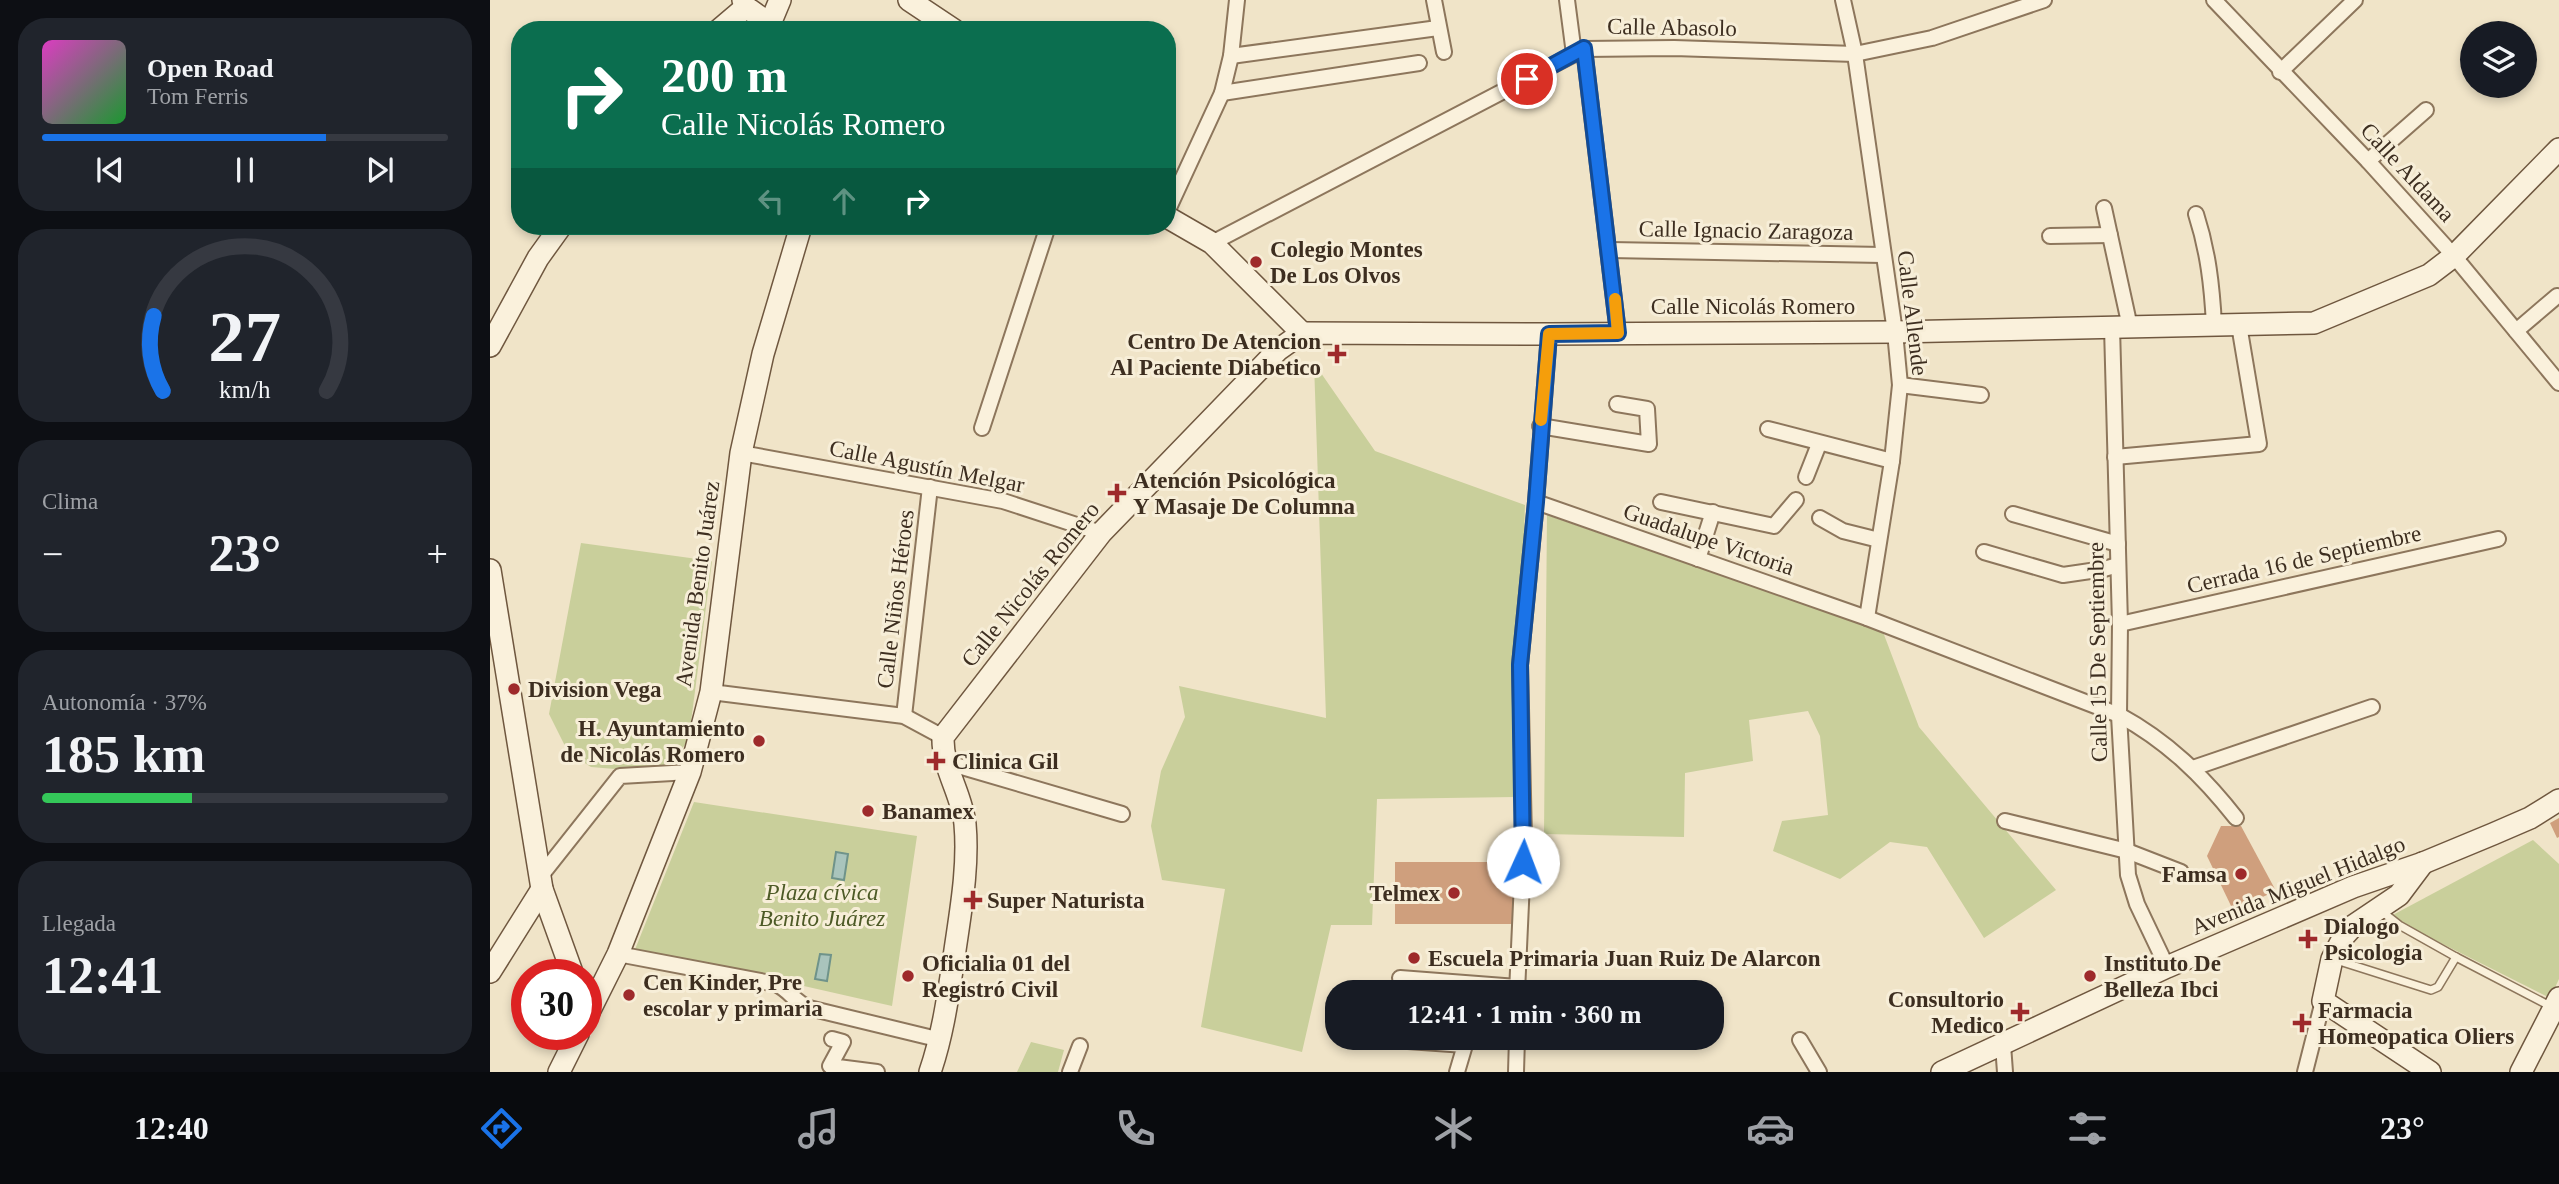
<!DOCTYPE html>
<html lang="es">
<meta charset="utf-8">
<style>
body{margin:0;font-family:"Times New Roman",serif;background:#20242c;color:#f1f3f6;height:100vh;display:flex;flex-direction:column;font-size:26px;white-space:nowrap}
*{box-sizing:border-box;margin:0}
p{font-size:23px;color:#9ea1a6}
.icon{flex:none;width:38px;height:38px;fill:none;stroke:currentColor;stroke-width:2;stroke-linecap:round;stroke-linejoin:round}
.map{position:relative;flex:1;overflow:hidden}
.drawer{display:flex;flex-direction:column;gap:18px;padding:18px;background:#0d0f14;width:490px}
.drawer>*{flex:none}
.top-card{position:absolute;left:21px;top:21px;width:665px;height:214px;border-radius:28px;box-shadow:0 4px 10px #0003;background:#0b6e4f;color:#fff;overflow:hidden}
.fabs{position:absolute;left:1970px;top:21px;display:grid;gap:14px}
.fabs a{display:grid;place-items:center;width:77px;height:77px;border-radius:50%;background:#171b24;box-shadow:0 4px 10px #0003;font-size:35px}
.speed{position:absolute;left:21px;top:959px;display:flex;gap:14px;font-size:35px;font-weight:700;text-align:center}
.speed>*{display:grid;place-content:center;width:91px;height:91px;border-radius:50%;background:#171b24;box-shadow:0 4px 10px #0003;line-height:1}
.speed .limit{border:10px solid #d22;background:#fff;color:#111}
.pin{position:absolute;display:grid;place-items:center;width:60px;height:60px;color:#fff;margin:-30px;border:4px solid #fff;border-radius:50%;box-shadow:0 2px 7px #0007}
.me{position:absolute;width:77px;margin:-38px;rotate:2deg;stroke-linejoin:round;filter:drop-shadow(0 0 5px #0008)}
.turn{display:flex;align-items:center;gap:24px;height:147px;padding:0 35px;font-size:32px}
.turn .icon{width:91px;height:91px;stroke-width:2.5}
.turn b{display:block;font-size:49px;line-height:60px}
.lanes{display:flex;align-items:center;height:66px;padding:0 35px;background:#0003;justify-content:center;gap:35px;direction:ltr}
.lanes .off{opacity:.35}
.big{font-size:52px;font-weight:600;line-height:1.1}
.drawer .card{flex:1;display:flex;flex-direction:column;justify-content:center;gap:10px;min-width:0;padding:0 24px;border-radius:28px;background:#20242c}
.drawer .dial{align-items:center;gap:0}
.dial svg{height:182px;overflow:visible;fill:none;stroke:#363941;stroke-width:7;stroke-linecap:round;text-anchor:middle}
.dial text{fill:#f1f3f6;stroke:none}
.song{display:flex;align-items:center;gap:21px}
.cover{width:84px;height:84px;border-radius:10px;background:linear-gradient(135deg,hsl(310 70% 55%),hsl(130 70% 35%))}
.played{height:7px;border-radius:4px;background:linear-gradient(90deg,#1a73e8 70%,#363941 70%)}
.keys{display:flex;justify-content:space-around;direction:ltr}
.heat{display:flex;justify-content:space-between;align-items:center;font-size:38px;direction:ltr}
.charge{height:10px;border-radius:5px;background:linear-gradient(90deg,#34c759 37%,#363941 0)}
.trip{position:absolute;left:835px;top:980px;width:399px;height:70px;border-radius:28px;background:#171b24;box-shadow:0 4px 10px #0003;font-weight:600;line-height:70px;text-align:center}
.tab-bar{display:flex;height:112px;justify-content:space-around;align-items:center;background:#090b0e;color:#9ea1a6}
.tab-bar .icon{width:49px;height:49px}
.tab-bar .active{color:#1a73e8}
.tab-bar b{font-size:32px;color:#f1f3f6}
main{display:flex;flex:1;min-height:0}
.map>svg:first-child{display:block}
</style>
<main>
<section class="drawer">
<div class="card">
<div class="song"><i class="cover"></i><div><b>Open Road</b><p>Tom Ferris</p></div></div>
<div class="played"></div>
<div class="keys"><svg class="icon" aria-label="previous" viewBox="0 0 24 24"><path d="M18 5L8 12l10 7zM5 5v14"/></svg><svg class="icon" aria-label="pause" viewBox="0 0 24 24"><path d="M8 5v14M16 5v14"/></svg><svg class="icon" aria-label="next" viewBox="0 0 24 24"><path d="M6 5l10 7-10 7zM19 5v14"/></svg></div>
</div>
<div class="card dial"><svg viewBox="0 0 100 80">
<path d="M14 69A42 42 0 1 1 86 69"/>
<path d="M14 69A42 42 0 0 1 10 36" stroke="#1a73e8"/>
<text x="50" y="56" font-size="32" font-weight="700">27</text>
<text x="50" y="72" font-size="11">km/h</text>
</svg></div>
<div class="card"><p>Clima</p>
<div class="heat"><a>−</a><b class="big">23°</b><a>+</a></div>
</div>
<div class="card"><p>Autonomía · 37%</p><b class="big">185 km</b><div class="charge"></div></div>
<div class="card"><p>Llegada</p><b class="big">12:41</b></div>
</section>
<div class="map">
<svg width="2069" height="1072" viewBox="0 0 2069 1072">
<rect width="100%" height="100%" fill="#f0e4c8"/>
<g fill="#c9cf9b">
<polygon points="824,363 885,451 1035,505 1025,797 887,799 882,925 841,925 812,1052 711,1027 735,889 672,880 661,826 671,771 695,717 689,686 836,718"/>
<polygon points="1057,515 1393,632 1429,727 1566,890 1494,938 1437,847 1400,842 1350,879 1283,851 1292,821 1338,815 1330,736 1318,711 1259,720 1263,761 1195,773 1194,837 1054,834"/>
<polygon points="91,543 222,561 199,737 186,760 160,772 101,767 78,752 59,714"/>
<polygon points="204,802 427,836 402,1006 283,979 142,957"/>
<polygon points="2043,840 2069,864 2069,979 2060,998 1899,917"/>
<polygon points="541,1042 574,1050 568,1072 527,1072"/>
</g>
<g fill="#a9c4bc" stroke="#6f938a" stroke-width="2">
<polygon points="346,852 358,854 354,880 342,878"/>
<polygon points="330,954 341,955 337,981 325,979"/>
</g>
<g fill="#cf9f7d">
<polygon points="2069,818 2069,837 2067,838 2060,823"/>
<polygon points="1731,826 1751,826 1786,891 1743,910 1717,856"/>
<rect x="905" y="862" width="118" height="62"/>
</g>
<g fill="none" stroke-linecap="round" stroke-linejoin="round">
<g stroke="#8d765c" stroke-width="10">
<g id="lane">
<polyline points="1890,910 1909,925 1966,957 2062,1007"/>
<polyline points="1843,959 1941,990 1948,987 1966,957"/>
</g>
</g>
<g stroke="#8d765c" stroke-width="18">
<g id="street">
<polyline points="944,0 954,52"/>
<polyline points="1077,0 1084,54"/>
<polyline points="1353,0 1365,54 1405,332 1410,385 1402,461 1377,618"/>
<polyline points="1724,0 1878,161 1964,256 2069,383"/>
<polyline points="1094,49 1128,333"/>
<polyline points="741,56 948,28"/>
<polyline points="1790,72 1865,0"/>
<polyline points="732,93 929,63"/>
<polyline points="1878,161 1936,110"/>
<polyline points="1614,208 1640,327"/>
<polyline points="677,212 732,93 741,56 747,0"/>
<path d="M1706 214C1718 251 1722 286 1724 325"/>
<polyline points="1560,236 1620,235"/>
<polyline points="722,243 1094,49 1184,48 1365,54 1442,38 1554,0"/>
<polyline points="1120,250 1392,255"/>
<polyline points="1622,327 1630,624 1629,715 1638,875 1647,904 1677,967"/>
<polyline points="2026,331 2067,296"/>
<polyline points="1410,385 1491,395"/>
<polyline points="1050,426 1159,444 1157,409 1127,404"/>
<polyline points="492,428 558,226"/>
<polyline points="1278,429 1402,461"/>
<polyline points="251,453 513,501 611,533"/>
<polyline points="1625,457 1769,444 1749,325"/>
<polyline points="1316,477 1329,444"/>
<path d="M1046 502 1377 618 1629 715C1677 741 1713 776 1746 818"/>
<polyline points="1171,502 1284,526 1306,500"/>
<polyline points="1523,514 1628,544"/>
<polyline points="1330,518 1353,531 1389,540"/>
<polyline points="1494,552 1573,575 1614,569 1628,565"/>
<polyline points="1208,559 1223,512"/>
<polyline points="1630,624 2008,539"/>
<polyline points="221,692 414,716 453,737"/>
<polyline points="414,716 440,487"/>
<polyline points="455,762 632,814"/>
<polyline points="1703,768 1882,707"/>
<polyline points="1515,821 1637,851 1691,872"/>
<polyline points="50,877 130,776 200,772"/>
<path d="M128 954 286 984C299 990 305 1002 319 1008L451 1040"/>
<polyline points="910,978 1027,987"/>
<polyline points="1027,992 1034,837 1030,665 1046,502 1059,334"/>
<polyline points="875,1038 975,1045 967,1072"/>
<polyline points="342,1039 353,1042 340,1066 387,1072"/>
<polyline points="1310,1040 1329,1072"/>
<polyline points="1513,1045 1515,1072"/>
<polyline points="580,1072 590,1046"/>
<polyline points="1026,1072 1027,1038"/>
<polyline points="1815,1072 1833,1001"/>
</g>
</g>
<g stroke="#6f573f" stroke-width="24">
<g id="secondary">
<polyline points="253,0 256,7 280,24"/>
<polyline points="419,0 464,30"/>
<polyline points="229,30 256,7"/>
<polyline points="282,30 280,24 290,0"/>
<polyline points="677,217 722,243 812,333"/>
<polyline points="0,346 48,258 71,226"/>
<polyline points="0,570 52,889 83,975"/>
<polyline points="1933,863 1909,895 1863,926 1854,936 1842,959 1833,1001 1940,1072"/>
<polyline points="0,972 52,889"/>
<polyline points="96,1018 128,954 200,772 221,692 251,453 273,354 311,226"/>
<polyline points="69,1072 88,1034"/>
<path d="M440 1072C453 1034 458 996 464 957 470 914 479 868 475 824 472 794 452 768 453 737L611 533 788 350 812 333 1059 334 1405 332 1824 323 1939 275 1964 256 2069 149"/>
<polyline points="1452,1072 1677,967 1863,887 1933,863 2003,834 2040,818 2069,800"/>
<polyline points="2031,1072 2069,998"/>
</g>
</g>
<use href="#lane" stroke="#faf1dc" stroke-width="7"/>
<use href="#street" stroke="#faf1dc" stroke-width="14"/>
<use href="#secondary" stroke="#faf1dc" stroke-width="21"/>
</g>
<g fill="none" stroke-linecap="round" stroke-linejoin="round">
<g stroke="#114b97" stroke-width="18">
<polyline id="route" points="1033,862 1030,665 1046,502 1059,334 1128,333 1094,48 1037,79"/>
</g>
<use href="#route" stroke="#1a73e8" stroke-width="12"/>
<polyline stroke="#f59e0b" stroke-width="12" points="1051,420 1059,334 1128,333 1125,299"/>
</g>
<g fill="#9e2a2b" stroke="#f7eed8" stroke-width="2.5">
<circle cx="766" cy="262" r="7"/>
<path d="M843.5 343.5h7v7h7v7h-7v7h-7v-7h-7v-7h7z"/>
<path d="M623.5 482.5h7v7h7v7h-7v7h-7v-7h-7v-7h7z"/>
<circle cx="24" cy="689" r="7"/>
<circle cx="269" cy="741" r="7"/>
<path d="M442.5 750.5h7v7h7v7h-7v7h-7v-7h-7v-7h7z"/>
<circle cx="378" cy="811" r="7"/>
<circle cx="1751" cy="874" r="7"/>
<circle cx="964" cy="893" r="7"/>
<path d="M479.5 889.5h7v7h7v7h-7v7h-7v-7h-7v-7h7z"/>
<path d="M1814.5 928.5h7v7h7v7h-7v7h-7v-7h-7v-7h7z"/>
<circle cx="924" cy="958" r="7"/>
<circle cx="418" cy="976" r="7"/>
<circle cx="1600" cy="976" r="7"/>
<circle cx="139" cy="995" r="7"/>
<path d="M1526.5 1001.5h7v7h7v7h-7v7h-7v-7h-7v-7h7z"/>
<path d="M1808.5 1012.5h7v7h7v7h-7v7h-7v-7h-7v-7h7z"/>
</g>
<g text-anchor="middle" stroke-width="6" stroke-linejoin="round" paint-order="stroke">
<g font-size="23" fill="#3d2e20" stroke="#f7eed8">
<text transform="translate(1182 27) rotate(1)" y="8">Calle Abasolo</text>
<text transform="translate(1918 172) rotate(47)" y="8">Calle Aldama</text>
<text transform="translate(1256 230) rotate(1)" y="8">Calle Ignacio Zaragoza</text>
<text x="1263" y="314">Calle Nicolás Romero</text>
<text transform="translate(1423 313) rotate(83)" y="8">Calle Allende</text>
<text transform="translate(437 466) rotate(11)" y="8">Calle Agustín Melgar</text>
<text transform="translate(1219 539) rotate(19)" y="8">Guadalupe Victoria</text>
<text transform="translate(1814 559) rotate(-13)" y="8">Cerrada 16 de Septiembre</text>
<text transform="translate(207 584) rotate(-82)" y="8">Avenida Benito Juárez</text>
<text transform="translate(540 584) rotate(-51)" y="8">Calle Nicolás Romero</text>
<text transform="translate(405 599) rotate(-83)" y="8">Calle Niños Héroes</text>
<text transform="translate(1607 652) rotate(-91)" y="8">Calle 15 De Septiembre</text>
<text transform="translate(1808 885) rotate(-22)" y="8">Avenida Miguel Hidalgo</text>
</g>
<g font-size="23" font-weight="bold" fill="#3d2e20" stroke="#f7eed8" text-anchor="start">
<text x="780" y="257">Colegio Montes<tspan x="780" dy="26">De Los Olvos</tspan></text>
<text x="831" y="349" text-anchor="end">Centro De Atencion<tspan x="831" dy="26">Al Paciente Diabetico</tspan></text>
<text x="643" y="488">Atención Psicológica<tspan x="643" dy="26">Y Masaje De Columna</tspan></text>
<text x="38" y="697">Division Vega</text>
<text x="255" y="736" text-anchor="end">H. Ayuntamiento<tspan x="255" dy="26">de Nicolás Romero</tspan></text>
<text x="462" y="769">Clinica Gil</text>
<text x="392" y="819">Banamex</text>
<text x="1737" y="882" text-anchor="end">Famsa</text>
<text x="950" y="901" text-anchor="end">Telmex</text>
<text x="497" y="908">Super Naturista</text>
<text x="1834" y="934">Dialogo<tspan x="1834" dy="26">Psicologia</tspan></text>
<text x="938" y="966">Escuela Primaria Juan Ruiz De Alarcon</text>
<text x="432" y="971">Oficialia 01 del<tspan x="432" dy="26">Registró Civil</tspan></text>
<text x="1614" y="971">Instituto De<tspan x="1614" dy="26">Belleza Ibci</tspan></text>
<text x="153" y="990">Cen Kinder, Pre<tspan x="153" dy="26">escolar y primaria</tspan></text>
<text x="1514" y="1007" text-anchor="end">Consultorio<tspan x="1514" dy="26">Medico</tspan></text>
<text x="1828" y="1018">Farmacia<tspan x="1828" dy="26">Homeopatica Oliers</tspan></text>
</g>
<g font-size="23" font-style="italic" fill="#4d5a26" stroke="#f7eed8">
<text x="332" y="900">Plaza cívica<tspan x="332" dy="26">Benito Juárez</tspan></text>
</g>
</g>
</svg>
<div class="fabs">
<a><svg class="icon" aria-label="layers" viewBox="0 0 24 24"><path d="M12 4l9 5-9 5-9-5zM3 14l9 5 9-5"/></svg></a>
</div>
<div class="speed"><div class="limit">30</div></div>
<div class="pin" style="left:1037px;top:79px;background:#d93025"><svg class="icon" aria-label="arrive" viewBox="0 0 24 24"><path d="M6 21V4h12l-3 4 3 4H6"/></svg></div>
<svg class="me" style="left:1033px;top:862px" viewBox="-20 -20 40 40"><circle r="19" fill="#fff"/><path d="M0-13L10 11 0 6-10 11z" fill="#1a73e8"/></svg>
<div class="trip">12:41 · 1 min · 360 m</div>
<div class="top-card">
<div class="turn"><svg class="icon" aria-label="right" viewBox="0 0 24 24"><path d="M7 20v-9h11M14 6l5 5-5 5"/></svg><div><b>200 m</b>Calle Nicolás Romero</div></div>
<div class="lanes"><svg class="icon off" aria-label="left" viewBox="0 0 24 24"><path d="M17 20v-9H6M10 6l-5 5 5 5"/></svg><svg class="icon off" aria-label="ahead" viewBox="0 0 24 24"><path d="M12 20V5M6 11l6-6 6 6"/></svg><svg class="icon" aria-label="right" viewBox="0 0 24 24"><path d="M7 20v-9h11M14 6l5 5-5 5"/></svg></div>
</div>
</div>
</main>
<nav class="tab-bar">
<b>12:40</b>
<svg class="icon active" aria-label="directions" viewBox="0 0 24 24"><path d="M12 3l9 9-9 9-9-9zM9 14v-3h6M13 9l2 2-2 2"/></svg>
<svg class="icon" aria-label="music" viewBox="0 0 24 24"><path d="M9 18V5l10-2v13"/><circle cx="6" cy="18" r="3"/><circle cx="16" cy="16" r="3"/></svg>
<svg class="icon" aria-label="phone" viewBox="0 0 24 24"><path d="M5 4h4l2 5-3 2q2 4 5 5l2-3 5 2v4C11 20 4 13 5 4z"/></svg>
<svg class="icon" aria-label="climate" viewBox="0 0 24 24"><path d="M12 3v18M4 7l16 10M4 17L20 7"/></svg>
<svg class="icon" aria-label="car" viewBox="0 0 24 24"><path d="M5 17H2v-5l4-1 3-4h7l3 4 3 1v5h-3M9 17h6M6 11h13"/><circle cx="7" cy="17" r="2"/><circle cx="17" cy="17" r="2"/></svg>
<svg class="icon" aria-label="filters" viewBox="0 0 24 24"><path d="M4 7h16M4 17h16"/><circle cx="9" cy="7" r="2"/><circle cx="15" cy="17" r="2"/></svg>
<b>23°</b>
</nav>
